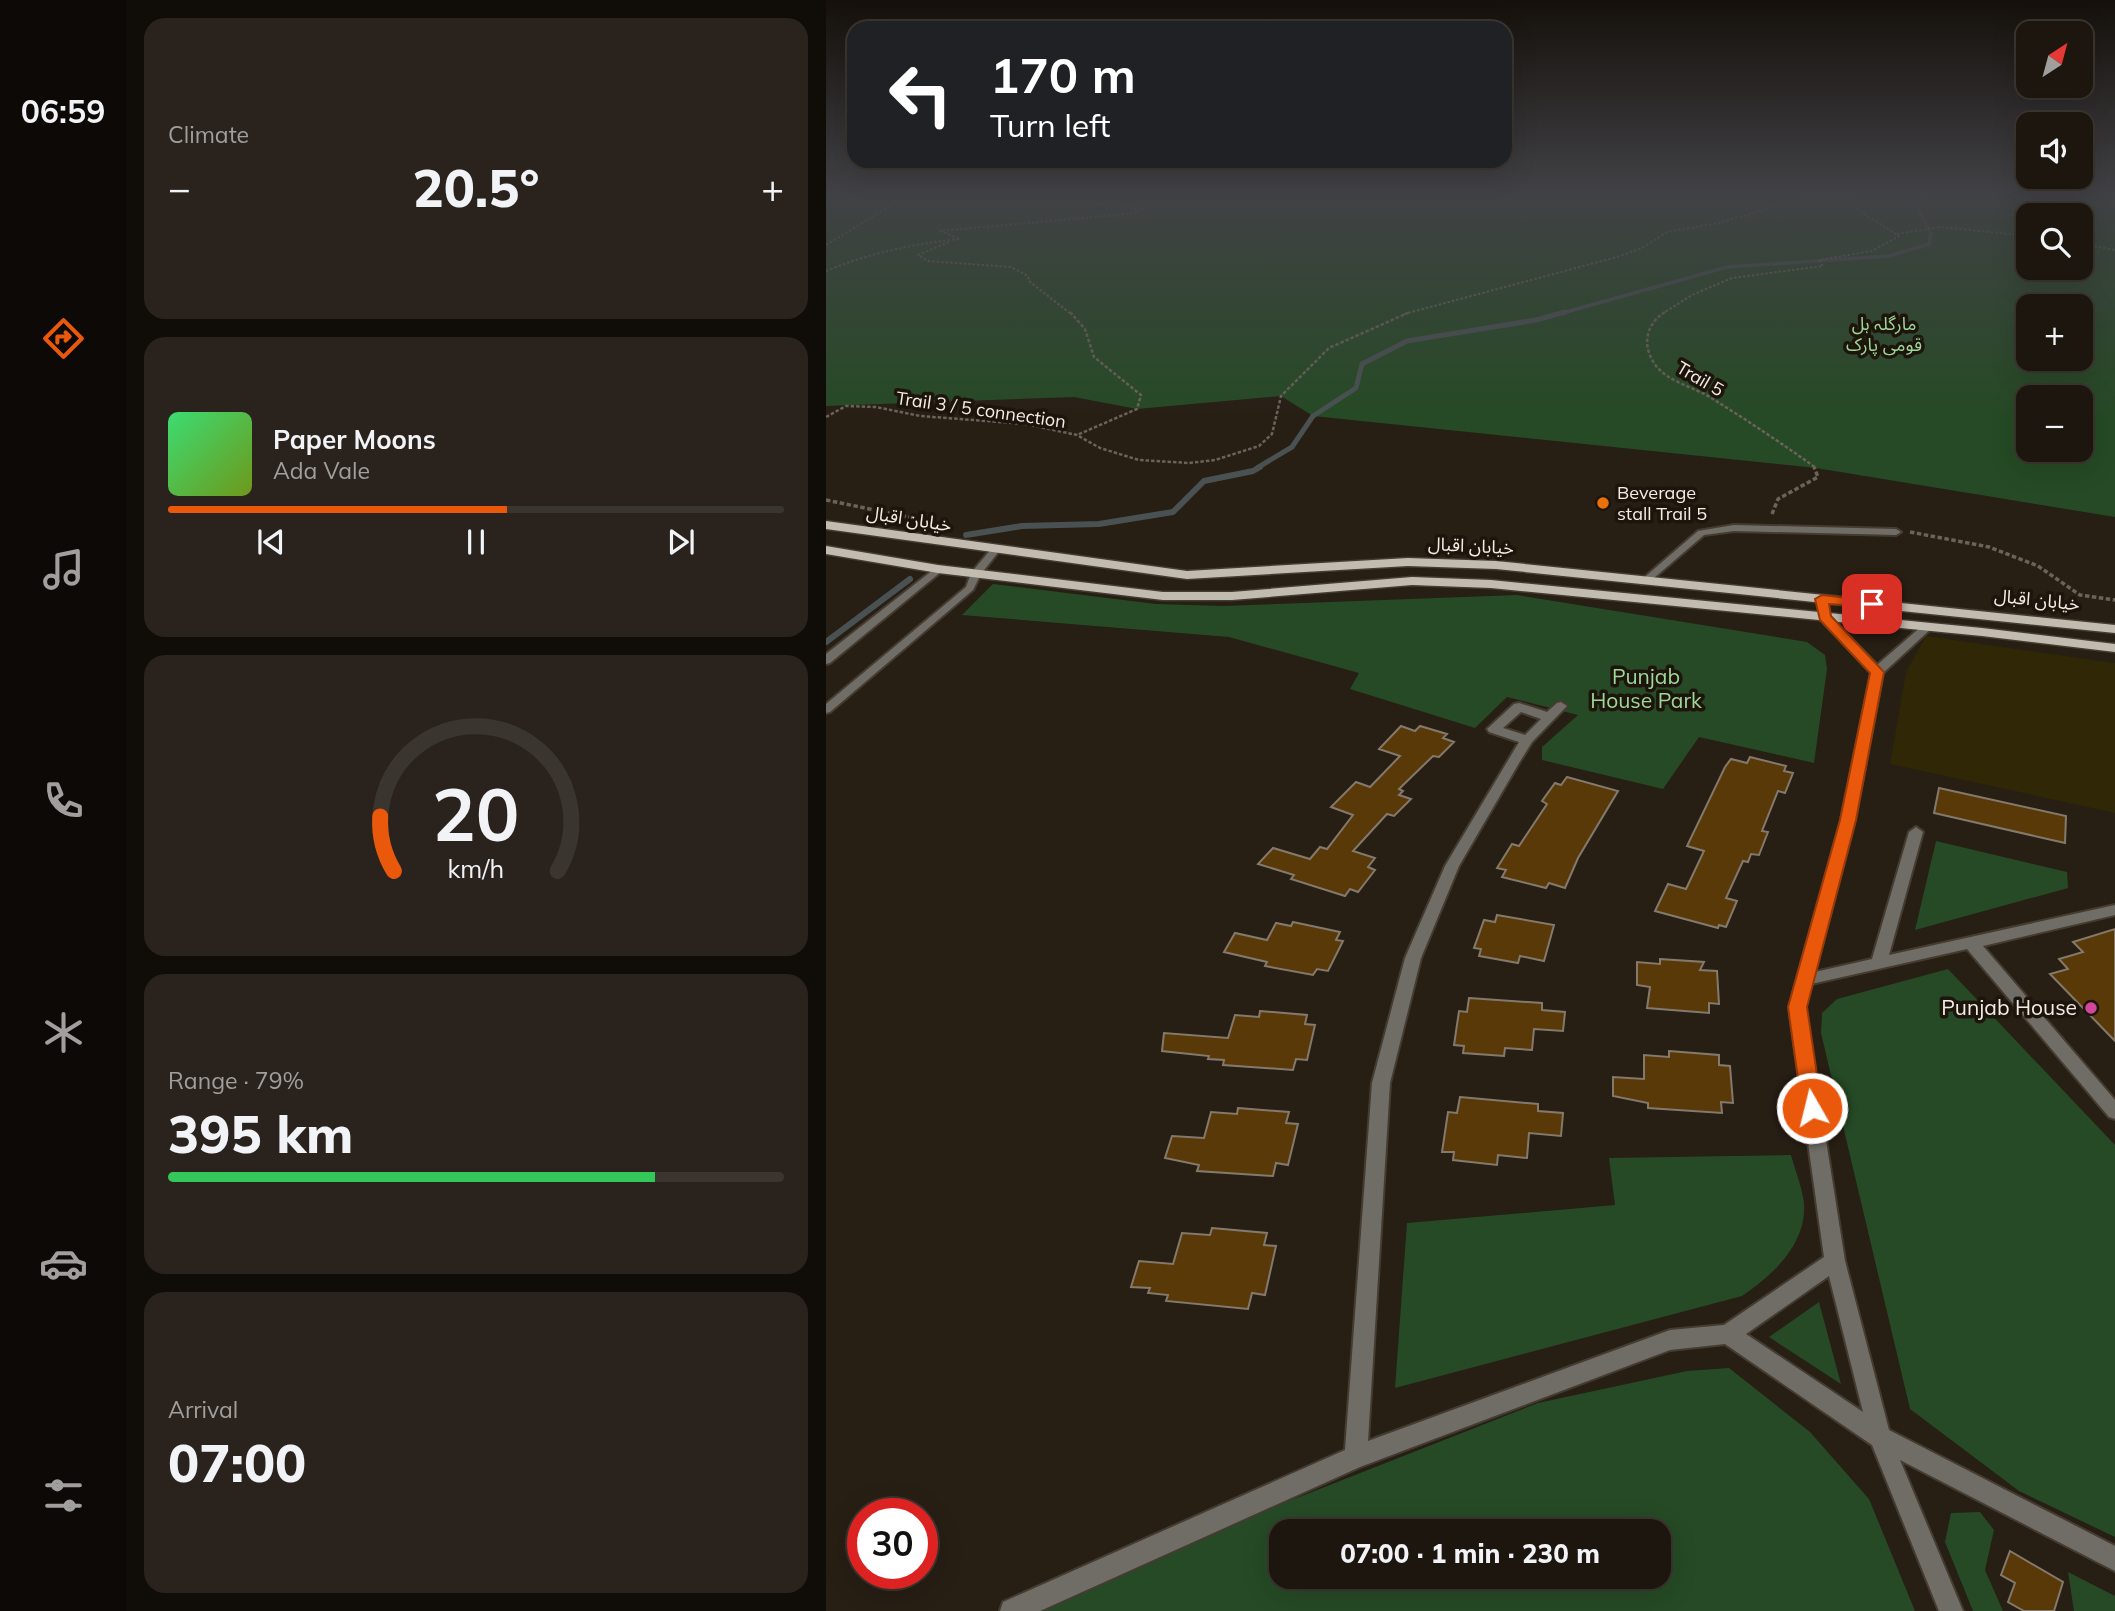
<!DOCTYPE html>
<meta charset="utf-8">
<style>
body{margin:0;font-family:Mulish,"Noto Sans Arabic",sans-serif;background:#2a231d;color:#f1f3f6;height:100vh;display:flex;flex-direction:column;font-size:26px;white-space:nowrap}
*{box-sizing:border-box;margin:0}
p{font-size:23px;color:#a09f9e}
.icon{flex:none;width:38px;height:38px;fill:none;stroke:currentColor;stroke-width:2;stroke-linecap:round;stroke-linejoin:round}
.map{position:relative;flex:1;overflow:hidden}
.sheet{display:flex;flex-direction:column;gap:18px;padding:18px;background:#100c08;width:700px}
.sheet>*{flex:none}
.banner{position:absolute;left:21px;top:21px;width:665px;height:147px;border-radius:21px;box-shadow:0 7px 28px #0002,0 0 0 2px #3b352f;background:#202124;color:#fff;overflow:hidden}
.needle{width:46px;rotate:36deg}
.tools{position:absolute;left:1190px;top:21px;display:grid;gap:14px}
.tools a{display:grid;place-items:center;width:77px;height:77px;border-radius:14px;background:#1d160f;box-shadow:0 7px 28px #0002,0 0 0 2px #3b352f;font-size:35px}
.speed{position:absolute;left:21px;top:1498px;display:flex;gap:14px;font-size:35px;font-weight:700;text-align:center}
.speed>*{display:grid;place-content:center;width:91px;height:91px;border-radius:50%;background:#1d160f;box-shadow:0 7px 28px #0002,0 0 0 2px #3b352f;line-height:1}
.speed .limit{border:10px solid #d22;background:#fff;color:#111}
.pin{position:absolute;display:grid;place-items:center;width:60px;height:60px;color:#fff;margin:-30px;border-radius:14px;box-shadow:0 4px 10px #0006}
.me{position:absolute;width:77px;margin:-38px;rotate:352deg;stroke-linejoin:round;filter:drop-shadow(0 0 5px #0008)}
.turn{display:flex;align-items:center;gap:24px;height:147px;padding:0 28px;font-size:32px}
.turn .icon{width:91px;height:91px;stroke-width:2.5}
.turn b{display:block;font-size:49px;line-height:60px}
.big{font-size:52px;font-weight:800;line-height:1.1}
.sheet .card{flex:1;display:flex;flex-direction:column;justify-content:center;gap:10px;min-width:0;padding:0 24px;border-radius:21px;background:#2a231d}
.sheet .dial{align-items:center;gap:0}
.dial svg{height:182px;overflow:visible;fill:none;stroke:#3b352f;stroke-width:7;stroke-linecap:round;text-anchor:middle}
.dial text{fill:#f1f3f6;stroke:none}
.song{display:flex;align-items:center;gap:21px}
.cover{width:84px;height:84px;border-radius:10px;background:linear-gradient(135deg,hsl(140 70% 55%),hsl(80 70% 35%))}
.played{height:7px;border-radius:4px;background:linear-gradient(90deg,#ea580c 55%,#3b352f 55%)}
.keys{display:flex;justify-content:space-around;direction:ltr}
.heat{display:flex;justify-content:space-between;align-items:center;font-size:38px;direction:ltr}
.charge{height:10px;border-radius:5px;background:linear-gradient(90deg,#34c759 79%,#3b352f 0)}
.trip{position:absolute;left:443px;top:1519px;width:402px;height:70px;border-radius:21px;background:#1d160f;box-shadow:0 7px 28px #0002,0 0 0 2px #3b352f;font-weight:800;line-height:70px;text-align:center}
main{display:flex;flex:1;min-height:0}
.tabs{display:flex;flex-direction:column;width:126px;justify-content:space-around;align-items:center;background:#0c0906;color:#a09f9e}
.tabs .icon{width:49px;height:49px}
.tabs .active{color:#ea580c}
.tabs b{font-size:32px;color:#f1f3f6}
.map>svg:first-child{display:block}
</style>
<main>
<nav class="tabs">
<b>06:59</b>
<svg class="icon active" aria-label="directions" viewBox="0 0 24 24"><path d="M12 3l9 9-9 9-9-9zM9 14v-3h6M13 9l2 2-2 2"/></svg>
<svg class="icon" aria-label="music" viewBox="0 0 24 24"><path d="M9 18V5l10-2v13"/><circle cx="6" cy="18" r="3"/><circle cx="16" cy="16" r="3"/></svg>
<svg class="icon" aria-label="phone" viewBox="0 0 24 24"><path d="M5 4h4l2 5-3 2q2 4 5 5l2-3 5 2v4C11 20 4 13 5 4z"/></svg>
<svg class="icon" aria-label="climate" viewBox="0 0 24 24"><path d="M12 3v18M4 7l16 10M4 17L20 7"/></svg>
<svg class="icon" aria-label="car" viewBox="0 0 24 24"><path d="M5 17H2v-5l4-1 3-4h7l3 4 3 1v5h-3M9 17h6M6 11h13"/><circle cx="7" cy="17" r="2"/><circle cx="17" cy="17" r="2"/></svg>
<svg class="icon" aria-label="filters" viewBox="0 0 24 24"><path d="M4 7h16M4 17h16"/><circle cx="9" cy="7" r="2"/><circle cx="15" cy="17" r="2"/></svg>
</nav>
<section class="sheet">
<div class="card"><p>Climate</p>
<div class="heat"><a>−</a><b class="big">20.5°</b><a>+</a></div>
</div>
<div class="card">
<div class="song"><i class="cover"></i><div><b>Paper Moons</b><p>Ada Vale</p></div></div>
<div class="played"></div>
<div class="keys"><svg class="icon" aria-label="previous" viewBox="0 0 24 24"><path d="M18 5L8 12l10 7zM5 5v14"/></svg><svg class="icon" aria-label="pause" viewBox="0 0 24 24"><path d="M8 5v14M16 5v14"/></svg><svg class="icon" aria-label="next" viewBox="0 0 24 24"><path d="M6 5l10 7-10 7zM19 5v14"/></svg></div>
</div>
<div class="card dial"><svg viewBox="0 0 100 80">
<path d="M14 69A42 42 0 1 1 86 69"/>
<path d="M14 69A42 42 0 0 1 8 45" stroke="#ea580c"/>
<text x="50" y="56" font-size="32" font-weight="700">20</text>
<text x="50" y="72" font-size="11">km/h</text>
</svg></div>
<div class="card"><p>Range · 79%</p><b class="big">395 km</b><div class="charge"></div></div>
<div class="card"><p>Arrival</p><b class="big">07:00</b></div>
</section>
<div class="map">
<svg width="1289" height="1611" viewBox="0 0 1289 1611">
<rect width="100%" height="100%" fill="#271e14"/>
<g fill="#264a25" fill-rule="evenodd">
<path d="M0 190H1289V517L990 468 487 416 455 396 311 409 248 397 0 406ZM1255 215V268H1202V215ZM1255 306V359H1202V306ZM1255 397V450H1202V397Z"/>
<polygon points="167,584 330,604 397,606 691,595 981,642 999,655 1001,669 988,763 873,737 837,789 716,760 716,747 752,715 681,697 649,728 524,689 533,673 403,637 136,615"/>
<polygon points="1110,841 1241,872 1242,888 1089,930"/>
<polygon points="1122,969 1289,1145 1289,1537 1193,1491 1084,1409 995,1033 996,1013 1011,999"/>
<path d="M965 1155C969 1170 976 1187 978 1203 981 1244 946 1276 916 1296L569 1388 581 1223 789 1205 783 1158Z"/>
<polygon points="993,1302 1015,1384 943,1337"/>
<path d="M903 1368 984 1432 1043 1499 1089 1611H184L712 1403 861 1371ZM455 1531H833V1577H455Z"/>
<polygon points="1154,1512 1168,1530 1159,1570 1177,1611 1147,1611 1119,1542 1125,1513"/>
<polygon points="1242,1572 1289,1596 1289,1611 1248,1611"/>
</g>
<polygon fill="#2f2706" points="1100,636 1289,663 1289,813 1064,764 1080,672"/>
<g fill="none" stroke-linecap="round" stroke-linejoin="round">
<polyline stroke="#495152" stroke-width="3.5" points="733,314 901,267 1063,256 1103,244 1105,234 1091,206 1096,194 1105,190"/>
<polyline stroke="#495152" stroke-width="5" points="431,468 466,447 487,416 530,388 536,364 581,341 710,320 739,312"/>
<g stroke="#495152" stroke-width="6">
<polyline points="140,535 196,526 273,524 347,512 378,481 427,471 434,467"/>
<polyline points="0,642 84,579"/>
</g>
</g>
<g fill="#593907" stroke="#84796d" stroke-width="2">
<polygon points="575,726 589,731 594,726 621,734 617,738 628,742 613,757 607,756 573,789 577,791 573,795 585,799 568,816 561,814 527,851 549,858 542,867 549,870 532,892 524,889 519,896 465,879 468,875 432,864 447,848 484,859 494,847 501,849 527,815 505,807 530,782 544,787 574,756 553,749"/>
<polygon points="924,757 960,766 958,771 967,773 959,793 952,791 936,831 942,832 933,855 925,854 922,862 917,861 900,898 911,901 900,927 893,925 892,928 829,911 842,884 860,889 878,851 861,846 899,767 905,759 921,763"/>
<polygon points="741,777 792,791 752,858 739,888 723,883 720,888 676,877 680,870 671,868 686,844 693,846 721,804 716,801 729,783 735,785"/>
<polygon points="1113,788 1240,816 1239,843 1108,813"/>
<polygon points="671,915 728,925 718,961 694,956 692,963 653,956 655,949 648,948 658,920 669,922"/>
<polygon points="467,922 514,932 510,940 517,941 502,971 491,969 487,975 439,966 441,962 398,952 409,933 441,940 450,923 465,926"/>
<polygon points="1289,929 1289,1041 1224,974 1242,969 1233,959 1257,952 1247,942"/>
<polygon points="834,959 878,962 874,970 891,971 893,1004 883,1003 883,1013 821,1008 824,987 811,985 811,962 834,964"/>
<polygon points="643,998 716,1003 716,1010 739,1012 737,1031 708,1029 706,1050 679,1048 678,1056 637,1053 638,1046 628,1045 633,1011 641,1012"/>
<polygon points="434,1011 481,1015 479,1024 489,1025 481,1060 470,1059 467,1070 397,1065 398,1060 382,1059 383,1056 336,1051 338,1033 402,1038 409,1015 433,1017"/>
<polygon points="843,1051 893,1055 893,1065 904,1066 907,1103 895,1102 896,1113 822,1108 822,1103 787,1096 787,1077 818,1079 818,1055 843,1057"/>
<polygon points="634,1097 712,1104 712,1111 737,1113 735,1136 703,1133 701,1158 672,1155 671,1165 627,1160 628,1152 616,1152 622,1112 631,1113"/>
<polygon points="412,1108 463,1112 460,1123 472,1124 462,1165 450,1163 447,1176 371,1171 373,1165 339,1158 346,1136 378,1138 385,1112 411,1114"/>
<polygon points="386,1228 441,1233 438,1245 450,1246 439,1295 426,1293 422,1309 340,1301 342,1295 322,1293 324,1288 305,1287 313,1261 347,1264 356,1233 384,1235"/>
<polygon points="1184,1551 1237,1582 1228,1611 1198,1611 1182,1602 1189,1583 1175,1575"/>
</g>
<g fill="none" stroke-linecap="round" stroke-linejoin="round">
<g stroke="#443b31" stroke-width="4">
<g id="lane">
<polygon points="908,525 1070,529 1075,532 1070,535 908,531 878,535 821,584 815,584 813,582 872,531"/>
<polygon points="169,547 174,550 155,574 147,590 4,712 0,713 0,704 140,587 145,573 166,548"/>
</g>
</g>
<g stroke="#443b31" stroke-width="4">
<g id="street">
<polygon points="112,566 116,567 116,571 4,663 0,664 0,654"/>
<path d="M998 614 1002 615 1051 665 1097 625 1101 623 1107 627 1057 673 1029 820 989 972 1046 959 1083 832 1090 827 1097 832 1063 955 1289 905V915L1157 946 1289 1100V1119L1283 1117 1141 949 985 984 979 1007 1019 1261 1063 1430 1289 1546V1571L1074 1460 1137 1611H1113L1046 1445 899 1344 844 1350 534 1467 214 1611H174L177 1602 519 1450 546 1083 579 958 619 866 693 742 663 732 661 729 688 704 693 703 721 712 731 703 735 702 741 706 706 742 693 763 633 866 595 958 564 1083 542 1441 844 1330 898 1325 998 1257 963 1007 1015 820 1045 673 994 619V615ZM695 712 715 719 699 735 677 728ZM1003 1276 1037 1412 920 1334Z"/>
</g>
</g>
<g stroke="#443b31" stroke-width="3">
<g id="primary">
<polygon points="0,521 361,571 582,558 670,561 1289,625 1289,633 670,569 582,566 361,579 0,529"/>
<polygon points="0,546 112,565 337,592 406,592 586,577 665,580 1156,628 1289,644 1289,652 1156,636 665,588 586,585 406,600 337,600 112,573 0,554"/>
</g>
</g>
<g stroke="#6b635a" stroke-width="2" stroke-dasharray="2.5 2" stroke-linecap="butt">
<polyline points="219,190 201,194 287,190"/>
<polyline points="1071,234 1115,227 1202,236"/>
<polyline points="123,242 92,255 102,261 185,267 202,276 203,281 245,314"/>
<polyline points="1255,244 1289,250"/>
<polyline points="0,245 91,190"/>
<path d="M0 271C44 253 86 244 134 239L114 231 302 214 318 209 268 204 291 201 310 190"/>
<polyline points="578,314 791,257 816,248 841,232 893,223 978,198 1019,196"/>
<polyline points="836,314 866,295 906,278 997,266 993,260 1046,251 1073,236 1029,208 1018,190"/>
</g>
<g stroke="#6b635a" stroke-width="2.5" stroke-dasharray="3.5 2" stroke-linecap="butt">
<polyline points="244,312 259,329 268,357 315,395 311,409 251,435"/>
<path d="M839 312C820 324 816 344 828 363 840 382 869 387 887 399 922 421 957 444 990 468"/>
<polyline points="0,417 20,406 50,407 94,416 199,424 251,435 274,448 313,460 363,463 389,460 433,446 446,434 455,396 503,348 584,312"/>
</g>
<g stroke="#6b635a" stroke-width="3.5" stroke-dasharray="4.5 2.5" stroke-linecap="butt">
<polyline points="0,500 102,521"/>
<polyline points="946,514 952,499 992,477 988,467"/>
<polyline points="1084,532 1163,547 1212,566 1254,595 1289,600"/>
</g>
<use href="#lane" fill="#706d67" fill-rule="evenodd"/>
<use href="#street" fill="#706d67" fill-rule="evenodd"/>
<use href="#primary" fill="#c2bbaf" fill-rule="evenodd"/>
</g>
<linearGradient id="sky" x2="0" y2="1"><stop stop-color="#15100b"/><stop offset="0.46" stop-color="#414145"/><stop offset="1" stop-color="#414145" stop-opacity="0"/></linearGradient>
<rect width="1289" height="416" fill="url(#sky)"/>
<polygon fill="#ea580c" stroke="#983908" stroke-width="2" points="996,595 1050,601 1052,604 1046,607 1003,604 1005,616 1058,672 1030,820 981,1007 996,1108 993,1114 979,1114 976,1108 962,1007 1014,820 1044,673 994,620 989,599"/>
<circle fill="#e8710a" stroke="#1d150b" stroke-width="2.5" cx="777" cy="503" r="7"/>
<circle fill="#d1479c" stroke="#1d150b" stroke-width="2.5" cx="1265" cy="1008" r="7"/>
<g text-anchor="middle" stroke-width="7" stroke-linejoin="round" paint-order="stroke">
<g font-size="18" fill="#9dd89a" stroke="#1d150b">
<text x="1058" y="330">مارگلہ ہل<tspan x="1058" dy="21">قومی پارک</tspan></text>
</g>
<g font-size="18" fill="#f3ede6" stroke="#1d150b">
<text transform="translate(874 379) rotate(30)" y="6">Trail 5</text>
<text transform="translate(155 410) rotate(8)" y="6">Trail 3 / 5 connection</text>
<text transform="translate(83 519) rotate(9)" y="6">خیابان اقبال</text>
<text transform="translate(645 546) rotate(3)" y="6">خیابان اقبال</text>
<text transform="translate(1211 600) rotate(6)" y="6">خیابان اقبال</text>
</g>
<g font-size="18" fill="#f3ede6" stroke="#1d150b" text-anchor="start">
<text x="791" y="499">Beverage<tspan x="791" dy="21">stall Trail 5</tspan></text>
</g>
<g font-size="21" fill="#9dd89a" stroke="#1d150b">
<text x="820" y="684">Punjab<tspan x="820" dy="24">House Park</tspan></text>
</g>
<g font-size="21" fill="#f3ede6" stroke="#1d150b" text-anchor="end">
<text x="1251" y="1015">Punjab House</text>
</g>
</g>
</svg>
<div class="tools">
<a><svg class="needle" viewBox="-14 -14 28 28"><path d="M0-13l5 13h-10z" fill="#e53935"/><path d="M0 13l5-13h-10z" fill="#a09f9e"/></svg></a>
<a><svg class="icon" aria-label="sound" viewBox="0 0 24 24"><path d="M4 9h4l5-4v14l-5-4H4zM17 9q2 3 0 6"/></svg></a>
<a><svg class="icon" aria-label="search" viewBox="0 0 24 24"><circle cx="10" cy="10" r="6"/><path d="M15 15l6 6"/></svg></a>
<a>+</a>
<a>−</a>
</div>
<div class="speed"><div class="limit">30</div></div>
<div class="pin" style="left:1046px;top:604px;background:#d93025"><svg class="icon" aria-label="arrive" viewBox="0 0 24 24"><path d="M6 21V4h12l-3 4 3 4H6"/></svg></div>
<svg class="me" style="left:986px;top:1108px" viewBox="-20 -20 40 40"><circle r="17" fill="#ea580c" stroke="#fff" stroke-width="3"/><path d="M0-11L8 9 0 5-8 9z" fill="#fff"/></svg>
<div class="trip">07:00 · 1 min · 230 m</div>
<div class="banner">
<div class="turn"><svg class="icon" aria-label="left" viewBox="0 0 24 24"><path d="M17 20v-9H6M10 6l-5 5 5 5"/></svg><div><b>170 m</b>Turn left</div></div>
</div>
</div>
</main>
